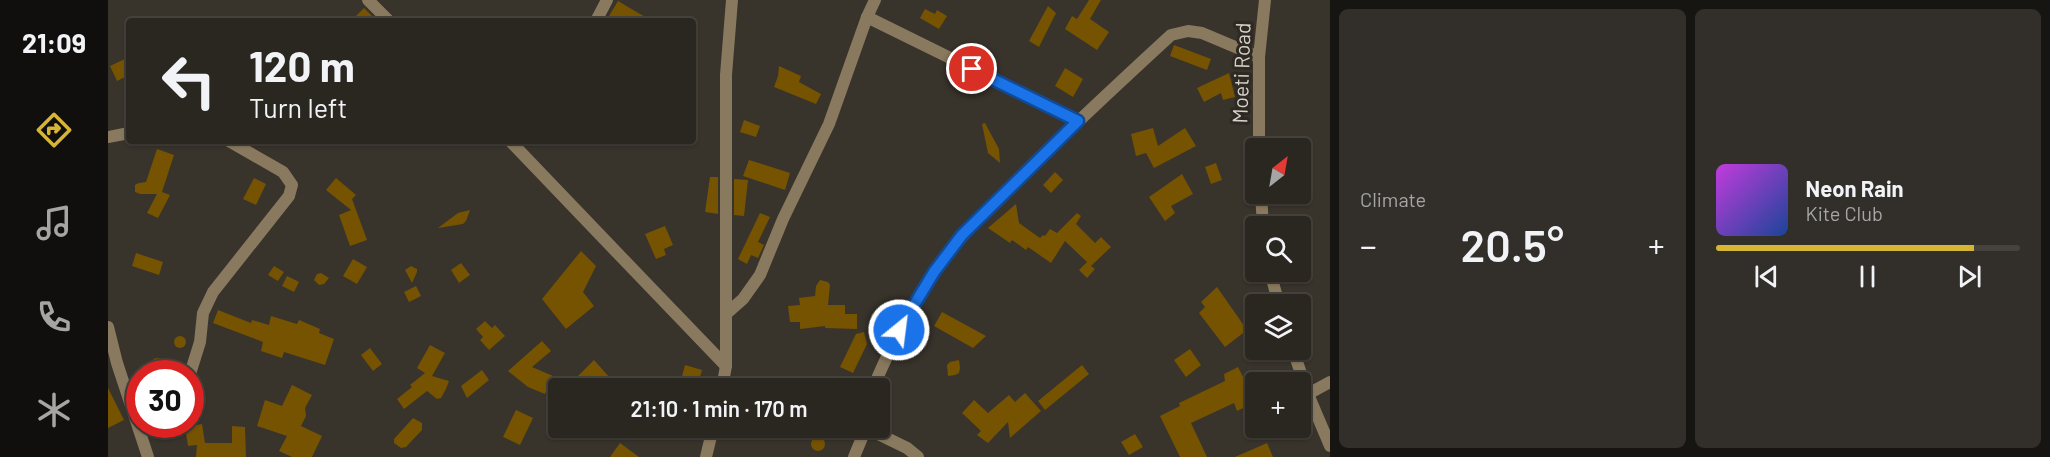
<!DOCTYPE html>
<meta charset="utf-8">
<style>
body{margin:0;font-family:Barlow,sans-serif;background:#322e29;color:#f1f3f6;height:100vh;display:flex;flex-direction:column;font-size:22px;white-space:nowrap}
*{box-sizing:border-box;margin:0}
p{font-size:20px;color:#a5a5a5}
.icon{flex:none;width:33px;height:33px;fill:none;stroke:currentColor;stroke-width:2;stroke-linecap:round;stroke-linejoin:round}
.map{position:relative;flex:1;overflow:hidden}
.sheet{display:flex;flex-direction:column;gap:9px;padding:9px;background:#171512;width:720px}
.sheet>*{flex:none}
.top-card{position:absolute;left:18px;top:18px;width:570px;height:126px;border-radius:6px;box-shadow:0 2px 4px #0004,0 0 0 2px #46433e;background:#2a2620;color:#f1f3f6;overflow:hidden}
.needle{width:39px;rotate:31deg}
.fabs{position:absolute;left:1137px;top:138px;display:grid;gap:12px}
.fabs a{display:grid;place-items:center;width:66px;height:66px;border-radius:6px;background:#2a2620;box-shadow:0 2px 4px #0004,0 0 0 2px #46433e;font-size:30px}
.speed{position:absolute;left:18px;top:360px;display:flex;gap:12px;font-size:30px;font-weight:700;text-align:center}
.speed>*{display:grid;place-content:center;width:78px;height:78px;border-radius:50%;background:#2a2620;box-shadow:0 2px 4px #0004,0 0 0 2px #46433e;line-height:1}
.speed .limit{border:9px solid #d22;background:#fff;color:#111}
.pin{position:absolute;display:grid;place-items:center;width:51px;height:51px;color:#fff;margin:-26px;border:3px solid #fff;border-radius:50%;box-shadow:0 2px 6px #0007}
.me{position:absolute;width:66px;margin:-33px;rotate:29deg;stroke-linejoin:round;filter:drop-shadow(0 0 4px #0008)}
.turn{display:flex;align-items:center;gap:21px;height:126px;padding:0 24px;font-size:27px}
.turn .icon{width:78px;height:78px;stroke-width:2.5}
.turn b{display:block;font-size:42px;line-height:51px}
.big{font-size:45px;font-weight:600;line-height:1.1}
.sheet .card{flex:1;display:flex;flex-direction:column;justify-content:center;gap:9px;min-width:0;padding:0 21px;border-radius:9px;background:#322e29}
.song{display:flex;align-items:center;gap:18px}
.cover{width:72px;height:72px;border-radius:9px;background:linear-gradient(135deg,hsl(290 70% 55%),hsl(220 70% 35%))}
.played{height:6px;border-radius:3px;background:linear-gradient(90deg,#d6b534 85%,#46433e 85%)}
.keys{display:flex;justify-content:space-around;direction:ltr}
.heat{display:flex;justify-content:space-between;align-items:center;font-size:33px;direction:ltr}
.sheet .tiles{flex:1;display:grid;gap:9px;grid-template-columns:repeat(2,1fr)}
.trip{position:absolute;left:440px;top:378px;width:342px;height:60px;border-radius:6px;background:#2a2620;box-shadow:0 2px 4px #0004,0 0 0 2px #46433e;font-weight:600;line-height:60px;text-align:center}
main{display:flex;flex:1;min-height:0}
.menu{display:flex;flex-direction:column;width:108px;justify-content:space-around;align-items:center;background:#110f0d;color:#a5a5a5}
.menu .icon{width:42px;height:42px}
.menu .active{color:#d6b534}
.menu b{font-size:27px;color:#f1f3f6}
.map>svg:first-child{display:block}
</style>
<main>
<nav class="menu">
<b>21:09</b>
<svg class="icon active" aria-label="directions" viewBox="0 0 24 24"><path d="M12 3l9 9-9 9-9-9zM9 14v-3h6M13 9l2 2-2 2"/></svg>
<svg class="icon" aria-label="music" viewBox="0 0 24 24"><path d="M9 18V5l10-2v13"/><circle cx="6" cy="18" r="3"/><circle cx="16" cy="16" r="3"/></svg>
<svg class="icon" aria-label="phone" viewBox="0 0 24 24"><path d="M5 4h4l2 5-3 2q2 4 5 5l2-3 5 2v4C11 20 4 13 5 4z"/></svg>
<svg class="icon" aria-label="climate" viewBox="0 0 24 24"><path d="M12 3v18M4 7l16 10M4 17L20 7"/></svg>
</nav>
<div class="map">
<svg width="1222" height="457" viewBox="0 0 1222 457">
<rect width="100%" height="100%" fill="#38332b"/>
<g fill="#765300">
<polygon points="981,0 993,0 982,19 1001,32 989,50 957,29 964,16 969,19"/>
<polygon points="510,1 544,21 498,21"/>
<polygon points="940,6 948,13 931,47 921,41"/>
<polygon points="256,8 269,21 243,21"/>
<polygon points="817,9 827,14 829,10 839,16 831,29 812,18"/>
<polygon points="1066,45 1103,59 1099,70 1062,56"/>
<polygon points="21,57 21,75 9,81 2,66"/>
<polygon points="671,66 693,76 691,82 713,94 708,104 666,87 670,76"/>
<polygon points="957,68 975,79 965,97 947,86"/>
<polygon points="1121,73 1127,97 1115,100 1113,93 1096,102 1089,88"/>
<polygon points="636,120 652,126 648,137 632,132"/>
<polygon points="877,123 891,149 892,163 880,153 874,124"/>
<polygon points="1045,128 1050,146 1077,128 1088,146 1046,168 1038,153 1028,156 1023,134"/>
<polygon points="49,149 66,155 54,192 62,195 50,218 39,213 49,194 32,194 27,192 27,185 31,183 38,182"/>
<polygon points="641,160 682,173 677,190 635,176"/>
<polygon points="1108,163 1114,180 1103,184 1097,167"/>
<polygon points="947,172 955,180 943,193 935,185"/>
<polygon points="1074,174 1085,194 1063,206 1067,213 1057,221 1041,197"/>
<polygon points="602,177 610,177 610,214 597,212"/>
<polygon points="146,178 158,184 148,205 135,199"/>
<polygon points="228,178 248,195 244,199 259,240 242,246 231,215 243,210 218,190"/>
<polygon points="626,179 640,180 636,216 626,215"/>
<polygon points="908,204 911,223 932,238 935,235 937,236 942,229 949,233 969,213 973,216 968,224 987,243 993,237 1003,247 983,266 987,269 979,278 971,270 979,262 957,241 943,263 920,247 918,250 904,240 902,243 880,228"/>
<polygon points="362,210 358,221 355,224 330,228 350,213"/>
<polygon points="652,213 662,217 650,242 656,245 650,258 643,255 639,264 630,259"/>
<polygon points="557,226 565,245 556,249 558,255 548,259 537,234"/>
<polygon points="473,251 488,266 475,292 486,306 458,329 434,299"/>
<polygon points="28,253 55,262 51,275 24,266"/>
<polygon points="245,259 259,267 249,284 235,276"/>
<polygon points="353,263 362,275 351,283 343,270"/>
<polygon points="166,266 176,272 170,281 160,275"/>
<polygon points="303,266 309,269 309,272 304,283 297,270"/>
<polygon points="213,273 221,278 216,284 211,285 206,280 209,274"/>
<polygon points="179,276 191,282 186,292 174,286"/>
<polygon points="712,280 720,282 722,285 720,305 737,305 737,314 749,314 749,329 717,328 717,326 692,329 692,322 682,322 680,306 692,305 691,298 707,296 708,286"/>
<polygon points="308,286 313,296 301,302 296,292"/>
<polygon points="1109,287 1139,330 1117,347 1091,313 1097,307 1093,302"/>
<polygon points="110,310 143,323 144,320 161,325 163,316 189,324 191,320 212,329 211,333 226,339 217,365 176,352 174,358 153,351 155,342 105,323"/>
<polygon points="834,312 878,336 865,348 826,326"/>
<polygon points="377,321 384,328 387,325 397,336 381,350 372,340 375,337 368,329"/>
<polygon points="756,332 759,344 745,373 732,367 748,334"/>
<circle cx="72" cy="342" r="6"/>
<polygon points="434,341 443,351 424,367 445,376 437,394 420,387 400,371"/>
<polygon points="795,342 803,345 798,360 788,357"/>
<polygon points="322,345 337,353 324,376 341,381 338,389 333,398 329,399 319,391 296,409 289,399 304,387 302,385 317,373 309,368"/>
<polygon points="262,348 274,364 265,371 253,355"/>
<polygon points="1082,349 1093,365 1078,377 1066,360"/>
<circle cx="49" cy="364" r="6"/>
<polygon points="486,360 502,378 491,388 480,388 469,377"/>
<polygon points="851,360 852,368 851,373 847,375 840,376 839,365 842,362"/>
<polygon points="577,365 594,370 589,388 572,384"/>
<polygon points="974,365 981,374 937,410 930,401"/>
<polygon points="1130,367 1137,381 1148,376 1148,402 1129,411 1126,403 1083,423 1099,457 1072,457 1052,416 1072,406 1071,403 1117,381 1116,374"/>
<polygon points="374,370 381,380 359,398 353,386"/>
<polygon points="184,385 204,395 197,408 198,416 193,426 214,436 204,457 184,457 171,451 179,436 149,426 157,400 174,406"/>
<polygon points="0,388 16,420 0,428"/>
<polygon points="917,393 933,411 902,438 900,422 880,443 869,435 873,431 854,413 866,400 880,413 901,395 907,402"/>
<polygon points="408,410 425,418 412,445 395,437"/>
<polygon points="305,418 314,423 314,430 298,447 293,448 286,443 286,439"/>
<polygon points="94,424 97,443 124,443 124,426 137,427 138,457 88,457 89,445 80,446 77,427"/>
<polygon points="1027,434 1035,447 1021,455 1013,442"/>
<circle cx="710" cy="444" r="7"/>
<polygon points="512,443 531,457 502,457"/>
<polygon points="1159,443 1165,457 1127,457"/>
</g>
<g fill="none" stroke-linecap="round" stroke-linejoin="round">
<g stroke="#89795e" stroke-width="12">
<polyline points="260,0 281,21"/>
<polyline points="759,17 970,121"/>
<polyline points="488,21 499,0"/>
<polyline points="0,137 21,133"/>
<path d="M402 141C474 217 546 291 618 366"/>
<polyline points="618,314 635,299 652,275 675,219 721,124 759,17 767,0"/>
<polyline points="0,327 9,363 40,457"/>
<polyline points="82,374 92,342 95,313 105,292 181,196 184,185 175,172 121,141"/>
<polyline points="614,388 618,366 618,75 624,0"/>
<path d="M765 388C782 348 801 308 827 271 851 236 883 207 913 177 962 128 1012 82 1063 35L1080 31 1094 33 1151 57"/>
<polyline points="1200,394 1222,382"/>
<polyline points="758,428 799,448 810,457"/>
<polyline points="598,457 605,428"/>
<polyline points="746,457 758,428"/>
</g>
<g stroke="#89795e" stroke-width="12">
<polyline points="1151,148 1151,57 1157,0"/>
<polyline points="1153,194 1155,226"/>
<polyline points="1162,272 1171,304"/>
<polyline points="1185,350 1200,394 1222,446"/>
</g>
</g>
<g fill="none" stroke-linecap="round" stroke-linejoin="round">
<g stroke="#114b97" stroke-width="15">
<polyline id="route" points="791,330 826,272 854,235 970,121 864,69"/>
</g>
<use href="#route" stroke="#1a73e8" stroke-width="10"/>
</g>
<g text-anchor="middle" stroke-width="6" stroke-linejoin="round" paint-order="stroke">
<g font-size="21" fill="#d6d3ce" stroke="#2e2921">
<text transform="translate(1134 73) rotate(-88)" y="7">Moeti Road</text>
</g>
</g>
</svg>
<div class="fabs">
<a><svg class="needle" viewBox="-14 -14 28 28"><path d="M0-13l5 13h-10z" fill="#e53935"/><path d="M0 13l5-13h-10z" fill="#a5a5a5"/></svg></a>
<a><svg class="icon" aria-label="search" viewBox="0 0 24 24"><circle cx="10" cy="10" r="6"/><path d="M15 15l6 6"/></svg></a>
<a><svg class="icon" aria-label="layers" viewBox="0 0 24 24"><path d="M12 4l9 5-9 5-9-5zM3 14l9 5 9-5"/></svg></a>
<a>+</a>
</div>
<div class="speed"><div class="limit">30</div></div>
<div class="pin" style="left:864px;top:69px;background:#d93025"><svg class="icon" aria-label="arrive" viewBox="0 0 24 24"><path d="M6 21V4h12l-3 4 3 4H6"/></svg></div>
<svg class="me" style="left:791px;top:330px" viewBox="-20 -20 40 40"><circle r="17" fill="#1a73e8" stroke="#fff" stroke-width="3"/><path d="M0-11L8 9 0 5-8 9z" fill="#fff"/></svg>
<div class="trip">21:10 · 1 min · 170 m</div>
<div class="top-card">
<div class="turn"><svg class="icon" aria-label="left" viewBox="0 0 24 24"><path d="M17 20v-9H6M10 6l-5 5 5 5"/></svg><div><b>120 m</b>Turn left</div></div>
</div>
</div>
<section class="sheet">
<div class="tiles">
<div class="card"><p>Climate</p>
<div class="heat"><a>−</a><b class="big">20.5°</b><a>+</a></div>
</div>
<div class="card">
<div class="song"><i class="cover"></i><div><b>Neon Rain</b><p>Kite Club</p></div></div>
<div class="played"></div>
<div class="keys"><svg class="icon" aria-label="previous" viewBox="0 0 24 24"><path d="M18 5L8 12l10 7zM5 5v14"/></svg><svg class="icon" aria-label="pause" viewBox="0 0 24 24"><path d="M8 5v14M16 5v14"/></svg><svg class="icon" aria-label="next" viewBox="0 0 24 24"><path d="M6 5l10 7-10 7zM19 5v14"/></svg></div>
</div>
</div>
</section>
</main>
